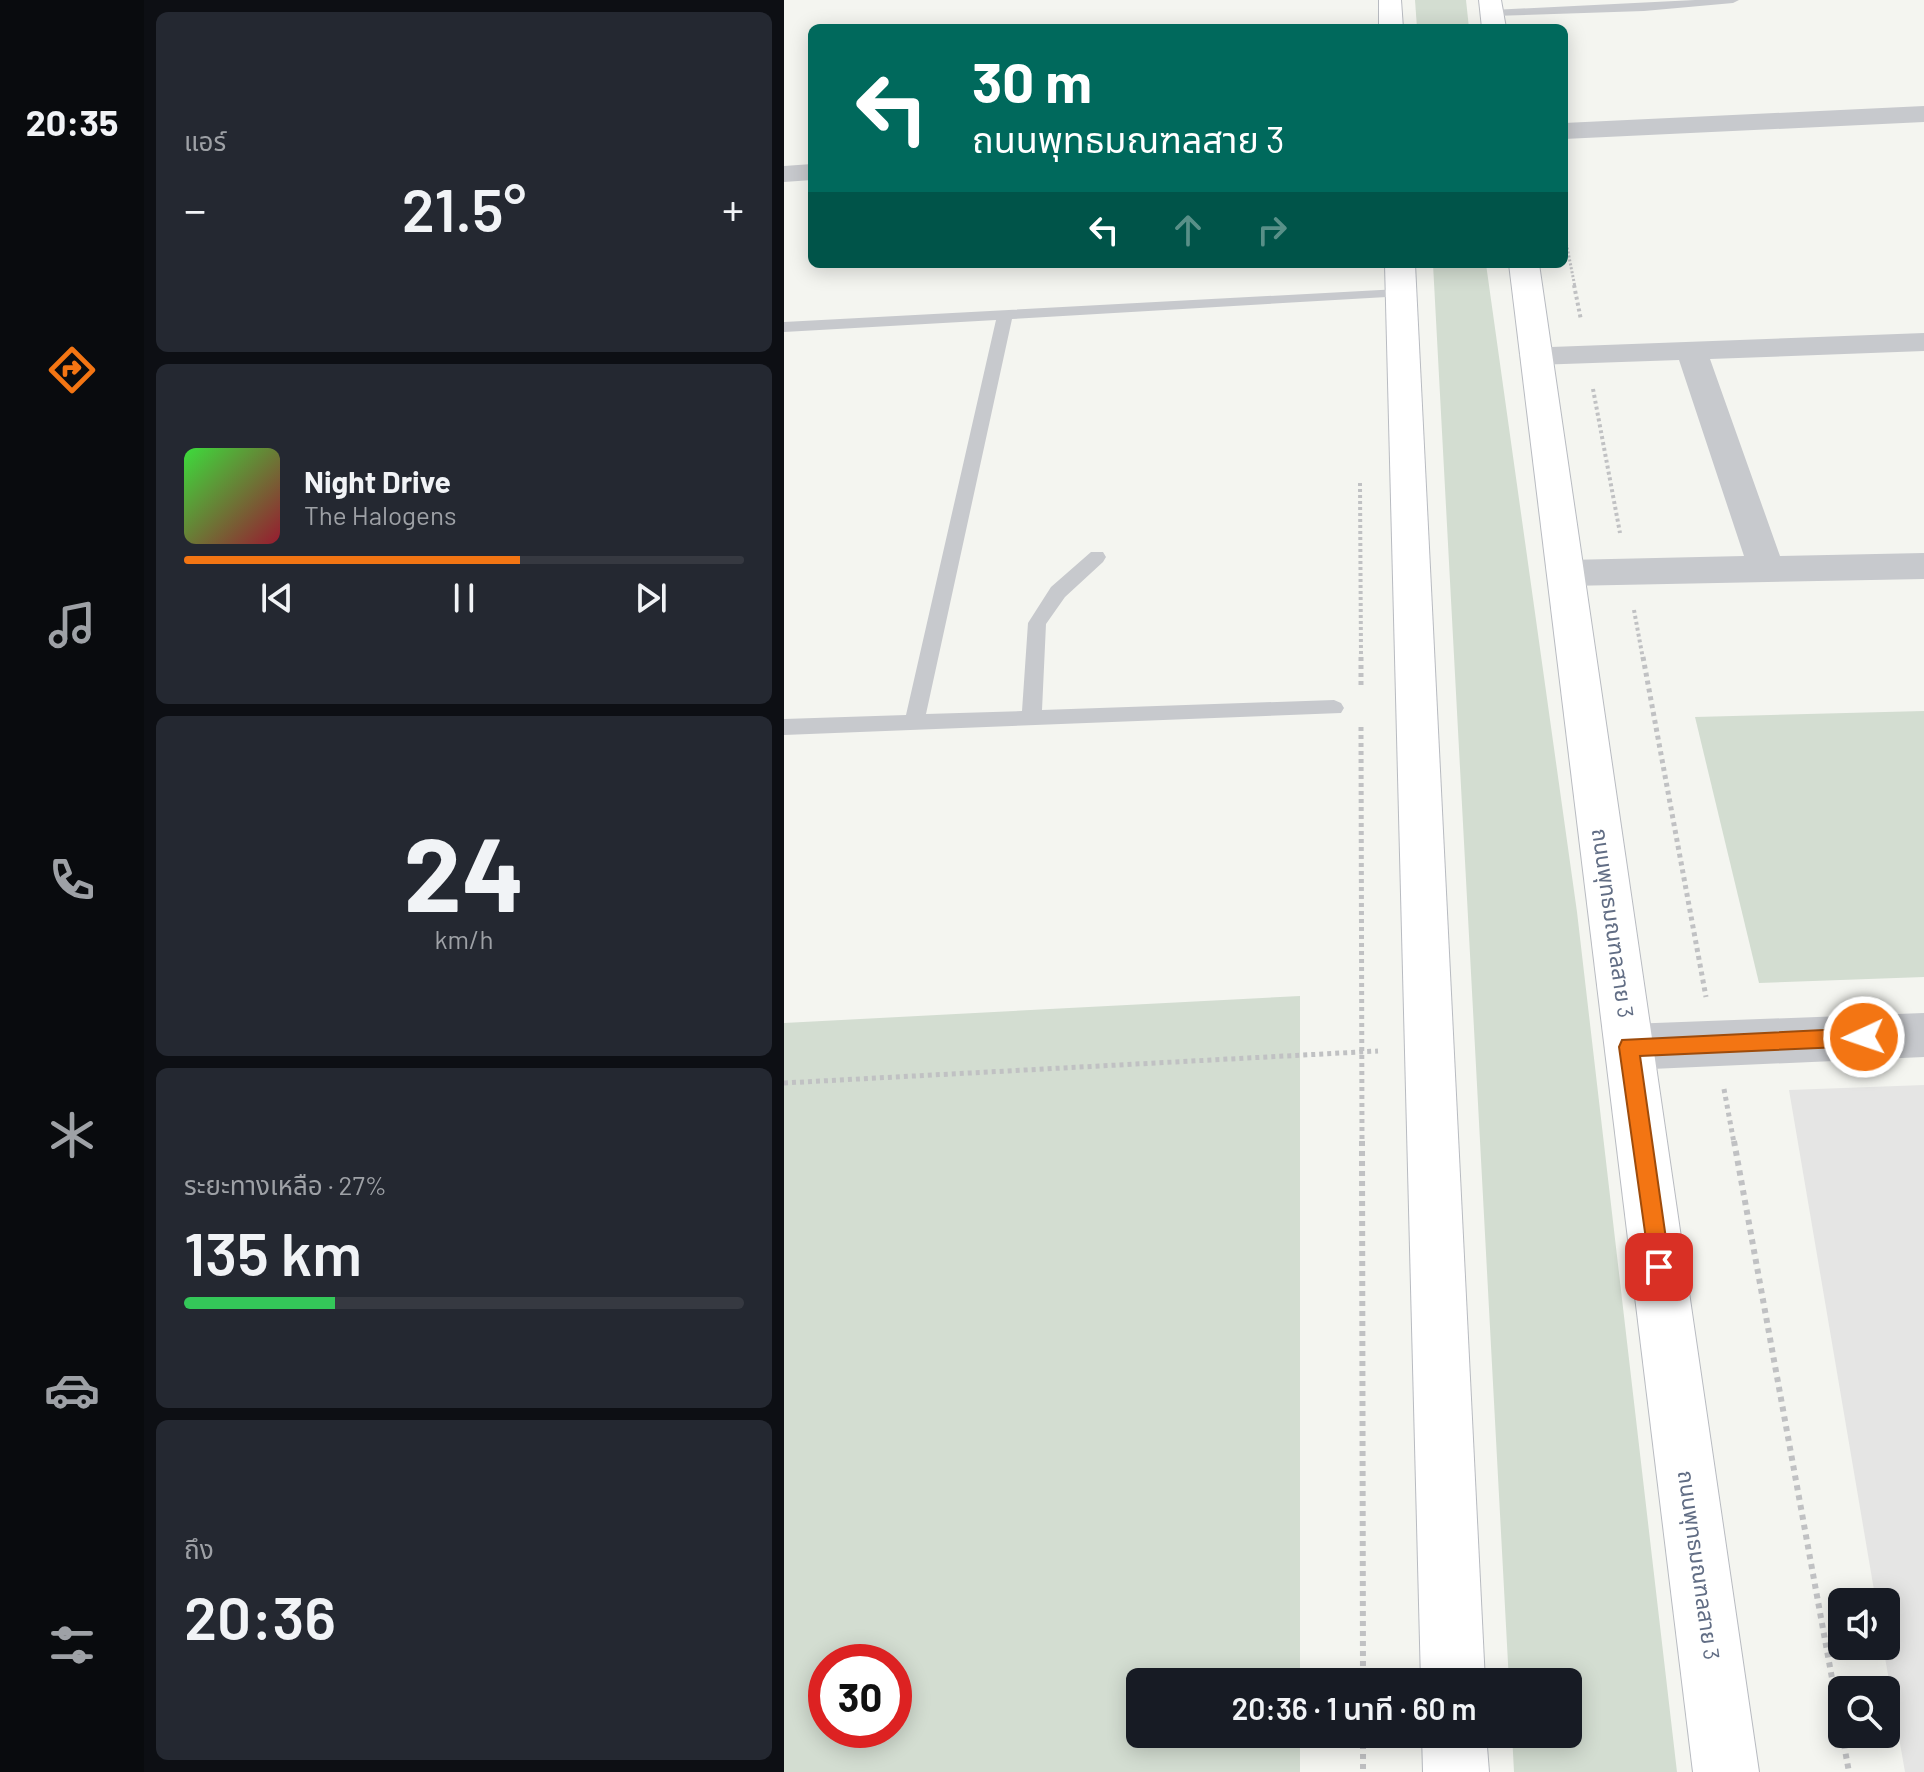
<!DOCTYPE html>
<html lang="th">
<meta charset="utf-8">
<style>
body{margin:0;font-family:Barlow,"Noto Sans Thai",sans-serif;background:#242831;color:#f1f3f6;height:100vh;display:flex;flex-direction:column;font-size:30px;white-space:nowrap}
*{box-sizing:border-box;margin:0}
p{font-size:26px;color:#9ea1a6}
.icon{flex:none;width:44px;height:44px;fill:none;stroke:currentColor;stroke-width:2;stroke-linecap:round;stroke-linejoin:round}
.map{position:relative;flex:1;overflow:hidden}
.drawer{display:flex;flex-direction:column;gap:12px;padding:12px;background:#0d0f14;width:640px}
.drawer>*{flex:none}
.top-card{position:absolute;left:24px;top:24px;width:760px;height:244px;border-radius:12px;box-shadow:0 4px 20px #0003;background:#00695c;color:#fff;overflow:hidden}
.buttons{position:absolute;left:1044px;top:1588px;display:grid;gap:16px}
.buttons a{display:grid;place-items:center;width:72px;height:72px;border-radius:12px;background:#171b24;box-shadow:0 4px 20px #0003;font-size:40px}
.speed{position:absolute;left:24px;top:1644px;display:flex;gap:16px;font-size:40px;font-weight:700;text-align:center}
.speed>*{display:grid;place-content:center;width:104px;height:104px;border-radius:50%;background:#171b24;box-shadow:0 4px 20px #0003;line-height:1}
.speed .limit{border:12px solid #d22;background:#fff;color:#111}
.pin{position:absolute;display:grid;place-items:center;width:68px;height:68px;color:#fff;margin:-34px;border-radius:16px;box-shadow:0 4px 12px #0006}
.me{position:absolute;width:88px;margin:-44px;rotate:267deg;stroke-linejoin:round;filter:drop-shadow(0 0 6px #0008)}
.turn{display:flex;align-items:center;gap:28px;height:168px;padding:0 32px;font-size:36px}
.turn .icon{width:104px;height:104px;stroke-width:2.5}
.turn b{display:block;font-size:56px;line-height:68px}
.lanes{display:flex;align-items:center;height:76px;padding:0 32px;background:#0003;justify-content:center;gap:40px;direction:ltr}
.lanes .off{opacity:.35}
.big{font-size:60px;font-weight:600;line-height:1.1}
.drawer .tile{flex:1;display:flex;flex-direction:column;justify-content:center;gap:12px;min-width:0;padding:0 28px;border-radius:12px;background:#242831}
.drawer .dial{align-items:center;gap:0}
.dial b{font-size:104px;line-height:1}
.song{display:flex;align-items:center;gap:24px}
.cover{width:96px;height:96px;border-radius:12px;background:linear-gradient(135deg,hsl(120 70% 55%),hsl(350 70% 35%))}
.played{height:8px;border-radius:4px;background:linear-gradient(90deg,#f37513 60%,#363941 60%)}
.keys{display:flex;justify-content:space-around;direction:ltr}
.heat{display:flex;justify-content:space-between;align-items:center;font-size:44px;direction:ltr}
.charge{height:12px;border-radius:6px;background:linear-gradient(90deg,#34c759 27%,#363941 0)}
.trip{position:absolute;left:342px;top:1668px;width:456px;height:80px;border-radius:12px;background:#171b24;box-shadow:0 4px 20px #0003;font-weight:600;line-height:80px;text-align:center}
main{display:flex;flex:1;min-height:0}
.tab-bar{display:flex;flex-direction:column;width:144px;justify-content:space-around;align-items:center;background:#090b0e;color:#9ea1a6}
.tab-bar .icon{width:56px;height:56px}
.tab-bar .selected{color:#f37513}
.tab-bar b{font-size:36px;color:#f1f3f6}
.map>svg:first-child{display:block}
</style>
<main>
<nav class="tab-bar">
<b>20:35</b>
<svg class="icon selected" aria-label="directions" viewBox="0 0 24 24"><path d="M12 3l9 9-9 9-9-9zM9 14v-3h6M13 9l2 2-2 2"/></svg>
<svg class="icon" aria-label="music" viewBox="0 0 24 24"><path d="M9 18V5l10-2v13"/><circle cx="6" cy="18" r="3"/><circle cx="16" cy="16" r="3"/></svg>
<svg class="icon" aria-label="phone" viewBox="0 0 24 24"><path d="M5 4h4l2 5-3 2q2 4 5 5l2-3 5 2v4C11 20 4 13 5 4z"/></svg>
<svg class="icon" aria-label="climate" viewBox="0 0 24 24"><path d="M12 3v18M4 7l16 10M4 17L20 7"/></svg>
<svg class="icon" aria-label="car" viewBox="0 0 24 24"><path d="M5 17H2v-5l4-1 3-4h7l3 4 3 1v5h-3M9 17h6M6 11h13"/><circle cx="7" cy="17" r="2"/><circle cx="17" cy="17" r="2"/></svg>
<svg class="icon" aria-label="filters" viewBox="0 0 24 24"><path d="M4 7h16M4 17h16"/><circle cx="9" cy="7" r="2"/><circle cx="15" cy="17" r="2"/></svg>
</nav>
<section class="drawer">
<div class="tile"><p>แอร์</p>
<div class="heat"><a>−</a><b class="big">21.5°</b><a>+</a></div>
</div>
<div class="tile">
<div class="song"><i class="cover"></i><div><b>Night Drive</b><p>The Halogens</p></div></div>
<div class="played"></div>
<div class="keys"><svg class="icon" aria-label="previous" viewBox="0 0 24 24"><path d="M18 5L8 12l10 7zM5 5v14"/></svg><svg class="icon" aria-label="pause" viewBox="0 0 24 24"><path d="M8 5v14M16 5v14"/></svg><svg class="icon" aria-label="next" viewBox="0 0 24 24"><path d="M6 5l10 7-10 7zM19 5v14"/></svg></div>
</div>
<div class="tile dial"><b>24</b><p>km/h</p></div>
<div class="tile"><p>ระยะทางเหลือ · 27%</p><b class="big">135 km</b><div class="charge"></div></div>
<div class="tile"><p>ถึง</p><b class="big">20:36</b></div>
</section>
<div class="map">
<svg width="1140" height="1772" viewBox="0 0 1140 1772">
<rect width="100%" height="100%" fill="#f4f5f0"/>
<polygon fill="#e5e5e4" points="1140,1085 1140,1772 1121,1772 1099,1646 1102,1646 1102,1602 1092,1602 1005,1090"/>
<g fill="#d3ddd1" fill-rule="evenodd">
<polygon points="631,0 682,0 685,28 633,28"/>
<polygon points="649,264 702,264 793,912 893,1772 730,1772 728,1734 784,1734 784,1682 725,1682"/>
<polygon points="1140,711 1140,977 975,983 911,717"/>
<path d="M516 996V1682H356V1734H516V1772H0V1023ZM110 1662V1730H42V1662Z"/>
</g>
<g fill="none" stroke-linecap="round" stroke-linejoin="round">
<g stroke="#b8bbc1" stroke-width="2">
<g id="secondary">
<polygon points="595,0 617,0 619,28 595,28"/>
<polygon points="695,0 717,0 722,28 698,28"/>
<polygon points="601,264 631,264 701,1682 637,1682"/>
<polygon points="725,264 755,264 975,1772 909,1772"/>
<polygon points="638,1734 702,1734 705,1772 639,1772"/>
</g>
</g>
<polyline stroke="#c0c1c3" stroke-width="3" stroke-dasharray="2 2" stroke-linecap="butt" points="780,232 791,287"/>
<g stroke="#c0c1c3" stroke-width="4" stroke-dasharray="3 3" stroke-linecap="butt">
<polyline points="790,285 797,320"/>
<polyline points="809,389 836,533"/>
<polyline points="576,483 577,659"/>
<polyline points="850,610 859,659"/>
</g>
<g stroke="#c0c1c3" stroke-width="5" stroke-dasharray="4 4" stroke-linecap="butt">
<polyline points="577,657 577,685"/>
<polyline points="859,657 922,997"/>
<polyline points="577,727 578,1143"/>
<polyline points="0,1083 594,1051"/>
<polyline points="940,1089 950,1143"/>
</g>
<g stroke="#c0c1c3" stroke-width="6" stroke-dasharray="5 5" stroke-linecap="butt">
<polyline points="578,1141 579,1682"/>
<polyline points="950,1141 1058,1733"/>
<polyline points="579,1734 579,1772"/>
<polyline points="1058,1734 1065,1772"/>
</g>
<g fill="#c7c9cd" fill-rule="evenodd">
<polygon points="911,0 955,0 949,3 860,11 708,16 702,13 708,10"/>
<polygon points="615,289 622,293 620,296 228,319 142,714 238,711 244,623 267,587 307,552 319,552 322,557 319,562 281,597 262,624 258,710 550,700 557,703 560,708 557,713 0,735 0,719 122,715 212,320 0,332 0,322"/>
</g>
<g fill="#c7c9cd" fill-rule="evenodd">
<polygon points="1140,106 1140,122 780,139 780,123"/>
<polygon points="28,164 28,180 0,182 0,166"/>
<polygon points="1140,333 1140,351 926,359 996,556 1140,553 1140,579 783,586 770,582 765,573 770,564 783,560 960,556 895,360 751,365 740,362 735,355 740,348"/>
<polygon points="1140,1013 1140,1057 845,1070 828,1063 821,1047 828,1031 845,1024"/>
</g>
<use href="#secondary" fill="#fff" fill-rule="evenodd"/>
</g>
<polygon fill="#f37513" stroke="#9e4c0c" stroke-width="2" points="1080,1028 1087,1030 1090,1037 1087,1044 1080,1046 856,1056 886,1267 883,1275 875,1278 867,1275 835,1047 838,1040"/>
<g text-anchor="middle" stroke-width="8" stroke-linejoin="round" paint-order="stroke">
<g font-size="22" fill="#616d84" stroke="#fff">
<text transform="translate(829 923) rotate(82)" y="8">ถนนพุทธมณฑลสาย 3</text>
<text transform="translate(915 1565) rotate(82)" y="8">ถนนพุทธมณฑลสาย 3</text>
</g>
</g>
</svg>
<div class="buttons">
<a><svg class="icon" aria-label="sound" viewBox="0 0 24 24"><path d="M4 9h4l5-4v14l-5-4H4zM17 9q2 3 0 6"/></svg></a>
<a><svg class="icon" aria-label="search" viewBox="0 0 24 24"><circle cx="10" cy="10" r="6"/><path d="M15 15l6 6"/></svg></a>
</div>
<div class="speed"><div class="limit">30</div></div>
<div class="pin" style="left:875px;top:1267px;background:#d93025"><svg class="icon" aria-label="arrive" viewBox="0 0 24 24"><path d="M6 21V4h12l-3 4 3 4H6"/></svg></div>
<svg class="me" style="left:1080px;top:1037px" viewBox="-20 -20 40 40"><circle r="17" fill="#f37513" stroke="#fff" stroke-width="3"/><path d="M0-11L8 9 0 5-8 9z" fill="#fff"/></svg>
<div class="trip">20:36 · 1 นาที · 60 m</div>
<div class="top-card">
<div class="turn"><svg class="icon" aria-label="left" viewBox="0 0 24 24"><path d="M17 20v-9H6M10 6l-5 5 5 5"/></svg><div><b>30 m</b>ถนนพุทธมณฑลสาย 3</div></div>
<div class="lanes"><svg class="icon" aria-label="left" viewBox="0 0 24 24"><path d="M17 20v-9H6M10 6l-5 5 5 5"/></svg><svg class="icon off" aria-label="ahead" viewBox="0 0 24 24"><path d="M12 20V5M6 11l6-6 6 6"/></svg><svg class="icon off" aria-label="right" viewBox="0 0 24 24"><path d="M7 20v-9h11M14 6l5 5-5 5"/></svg></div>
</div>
</div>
</main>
